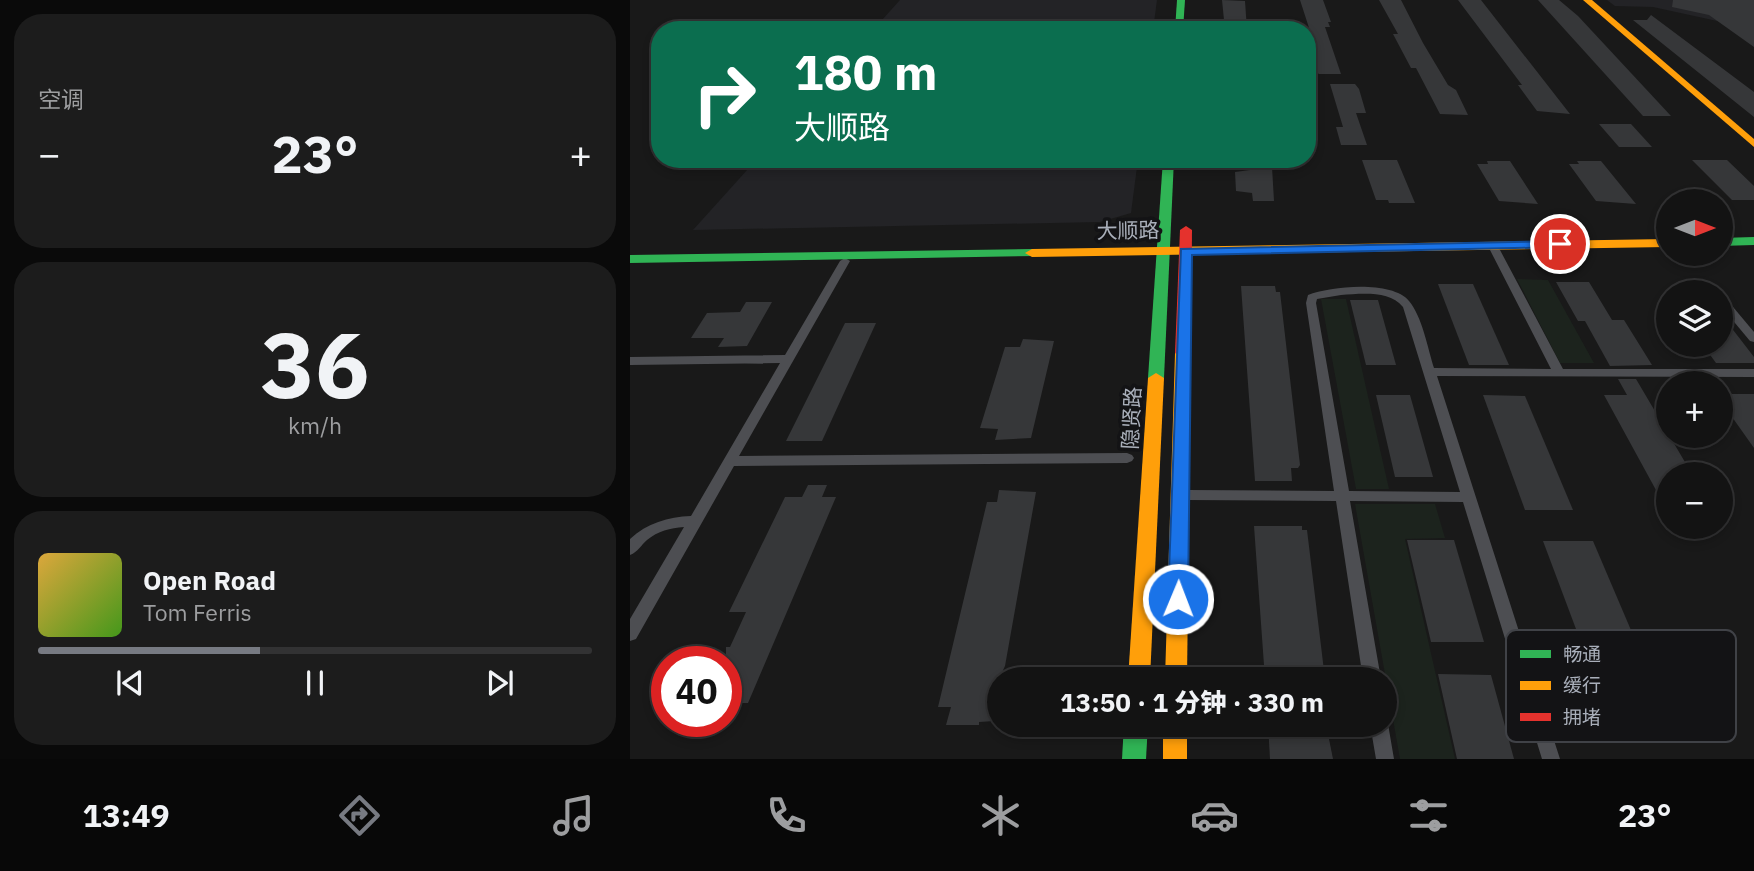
<!DOCTYPE html>
<html lang="zh">
<meta charset="utf-8">
<style>
body{margin:0;font-family:"IBM Plex Sans","Noto Sans SC",sans-serif;background:#1c1c1c;color:#f1f3f6;height:100vh;display:flex;flex-direction:column;font-size:26px;white-space:nowrap}
*{box-sizing:border-box;margin:0}
p{font-size:23px;color:#9d9ea0}
.icon{flex:none;width:38px;height:38px;fill:none;stroke:currentColor;stroke-width:2;stroke-linecap:round;stroke-linejoin:round}
.map{position:relative;flex:1;overflow:hidden}
.details{display:flex;flex-direction:column;gap:14px;padding:14px;background:#0a0a0a;width:630px}
.details>*{flex:none}
.guide{position:absolute;left:21px;top:21px;width:665px;height:147px;border-radius:28px;box-shadow:0 4px 10px #0003,0 0 0 2px #323233;background:#0b6e4f;color:#fff;overflow:hidden}
.needle{width:46px;rotate:90deg}
.controls{position:absolute;left:1026px;top:189px;display:grid;gap:14px}
.controls a{display:grid;place-items:center;width:77px;height:77px;border-radius:50%;background:#131313;box-shadow:0 4px 10px #0003,0 0 0 2px #323233;font-size:35px}
.speed{position:absolute;left:21px;top:646px;display:flex;gap:14px;font-size:35px;font-weight:700;text-align:center}
.speed>*{display:grid;place-content:center;width:91px;height:91px;border-radius:50%;background:#131313;box-shadow:0 4px 10px #0003,0 0 0 2px #323233;line-height:1}
.speed .limit{border:10px solid #d22;background:#fff;color:#111}
.pin{position:absolute;display:grid;place-items:center;width:60px;height:60px;color:#fff;margin:-30px;border:4px solid #fff;border-radius:50%;box-shadow:0 2px 7px #0007}
.me{position:absolute;width:77px;margin:-38px;rotate:1deg;stroke-linejoin:round;filter:drop-shadow(0 0 5px #0008)}
.turn{display:flex;align-items:center;gap:24px;height:147px;padding:0 28px;font-size:32px}
.turn .icon{width:91px;height:91px;stroke-width:2.5}
.turn b{display:block;font-size:49px;line-height:60px}
.big{font-size:52px;font-weight:800;line-height:1.1}
.details .card{flex:1;display:flex;flex-direction:column;justify-content:center;gap:10px;min-width:0;padding:0 24px;border-radius:28px;background:#1c1c1c}
.details .dial{align-items:center;gap:0}
.dial b{font-size:91px;line-height:1}
.song{display:flex;align-items:center;gap:21px}
.cover{width:84px;height:84px;border-radius:10px;background:linear-gradient(135deg,hsl(40 70% 55%),hsl(100 70% 35%))}
.played{height:7px;border-radius:4px;background:linear-gradient(90deg,#777a82 40%,#323233 40%)}
.keys{display:flex;justify-content:space-around;direction:ltr}
.heat{display:flex;justify-content:space-between;align-items:center;font-size:38px;direction:ltr}
.trip{position:absolute;left:357px;top:667px;width:410px;height:70px;border-radius:35px;background:#131313;box-shadow:0 4px 10px #0003,0 0 0 2px #323233;font-weight:800;line-height:70px;text-align:center}
.menu{display:flex;height:112px;justify-content:space-around;align-items:center;background:#080808;color:#9d9ea0}
.menu .icon{width:49px;height:49px}
.menu .selected{color:#777a82}
.menu b{font-size:32px;color:#f1f3f6}
main{display:flex;flex:1;min-height:0}
.map>svg:first-child{display:block}
</style>
<main>
<section class="details">
<div class="card"><p>空调</p>
<div class="heat"><a>−</a><b class="big">23°</b><a>+</a></div>
</div>
<div class="card dial"><b>36</b><p>km/h</p></div>
<div class="card">
<div class="song"><i class="cover"></i><div><b>Open Road</b><p>Tom Ferris</p></div></div>
<div class="played"></div>
<div class="keys"><svg class="icon" aria-label="previous" viewBox="0 0 24 24"><path d="M18 5L8 12l10 7zM5 5v14"/></svg><svg class="icon" aria-label="pause" viewBox="0 0 24 24"><path d="M8 5v14M16 5v14"/></svg><svg class="icon" aria-label="next" viewBox="0 0 24 24"><path d="M6 5l10 7-10 7zM19 5v14"/></svg></div>
</div>
</section>
<div class="map">
<svg width="1124" height="759" viewBox="0 0 1124 759">
<rect width="100%" height="100%" fill="#191919"/>
<g fill="#232326">
<polygon points="270,0 527,0 523,30 243,30"/>
<polygon points="977,0 1124,0 1124,29 1023,7 985,6"/>
<polygon points="127,159 508,159 501,213 470,222 63,230"/>
</g>
<g fill="#1c231d">
<polygon points="887,279 918,280 964,363 930,363"/>
<polygon points="691,299 716,299 759,489 726,489"/>
<polygon points="725,504 805,504 815,538 775,539 825,759 770,759"/>
</g>
<g fill="#363739">
<polygon points="592,0 615,1 617,30 595,30"/>
<polygon points="670,0 693,0 701,22 698,22 700,27 695,27 711,74 689,74 683,70 677,52 677,34 681,34"/>
<polygon points="749,0 771,0 793,43 818,85 826,90 838,115 810,114 786,68 781,68 763,34 768,34"/>
<polygon points="828,0 851,0 940,114 907,111 888,85 892,85"/>
<polygon points="908,0 929,0 948,16 1041,116 1013,116"/>
<polygon points="1043,0 1124,0 1124,47 1079,15 1042,7"/>
<polygon points="1021,15 1124,92 1124,117 1003,20 1017,20"/>
<polygon points="700,84 725,84 729,89 736,113 726,113 737,145 711,145 706,127 713,127"/>
<polygon points="969,124 1001,124 1022,147 989,147"/>
<polygon points="732,160 767,160 785,203 759,203 758,200 746,200"/>
<polygon points="1062,160 1097,160 1124,186 1124,200 1102,200"/>
<polygon points="857,161 880,161 908,204 869,201 847,164 858,164"/>
<polygon points="947,161 971,161 1006,204 966,201 939,164 949,164"/>
<polygon points="620,163 639,163 642,167 644,201 623,201 622,193 606,191 605,172 620,170"/>
<polygon points="926,282 959,282 982,320 994,320 1022,365 980,366 955,321 948,321"/>
<polygon points="808,284 843,284 879,365 839,365"/>
<polygon points="611,286 645,286 646,292 650,292 670,465 668,468 661,468 662,481 625,481"/>
<polygon points="720,300 748,300 766,365 736,365"/>
<polygon points="116,302 142,302 117,346 88,347 94,338 61,338 77,313 110,312"/>
<polygon points="1090,313 1124,357 1124,363 1086,363 1073,345 1090,345"/>
<polygon points="215,323 246,323 192,441 156,441"/>
<polygon points="393,339 424,341 401,438 365,440 368,429 350,428 375,347 390,347"/>
<polygon points="988,379 1006,379 1062,474 1038,474 1038,512 974,395 997,395"/>
<polygon points="1090,394 1124,394 1124,448 1090,400"/>
<polygon points="746,395 780,395 803,477 765,477"/>
<polygon points="853,395 895,396 943,510 895,510"/>
<polygon points="178,485 197,485 192,497 206,497 118,703 96,703 96,647 100,647 116,612 99,612 155,497 172,497"/>
<polygon points="369,490 406,492 375,666 369,679 365,721 349,722 349,725 316,725 321,707 308,707 357,502 367,502"/>
<polygon points="624,526 672,526 672,530 677,530 695,679 635,679"/>
<polygon points="777,540 824,540 854,642 801,642"/>
<polygon points="913,541 963,541 1035,710 976,709"/>
<polygon points="808,674 861,675 884,759 827,759"/>
<polygon points="638,724 696,724 703,759 640,759"/>
</g>
<g fill="none" stroke-linecap="round" stroke-linejoin="round">
<g fill="#4d4e52" fill-rule="evenodd">
<path d="M865 247 870 250 933 369H1124V377L807 376 930 759H912L833 502 720 501 751 679H733L706 501 557 500 552 498 550 495 552 492 557 490 704 491 676 303 678 295C701 286 762 280 779 301 792 316 798 349 804 368L921 369 860 250ZM711 295C731 294 759 290 773 307L830 492 719 491 686 303 687 299Z"/>
<path d="M215 258 220 261 109 456 497 453 502 455 504 458 502 461 497 463 104 466 6 639 0 641V619L54 527C40 528 28 531 17 540 11 545 8 552 0 555V539C17 523 38 517 61 516L150 363 0 365V357L155 355 210 261Z"/>
<polygon points="1094,300 1098,301 1124,332 1124,342 1120,341 1090,305 1090,301"/>
<polygon points="754,718 758,724 764,759 746,759 740,724 754,724"/>
</g>
<g fill="#30b455" fill-rule="evenodd">
<polygon points="547,0 555,0 553,30 545,30"/>
<polygon points="533,159 544,159 534,378 526,383 518,378"/>
<polygon points="1124,237 1124,245 1090,246 1090,238"/>
<polygon points="402,249 407,250 407,256 0,263 0,255"/>
<polygon points="494,724 518,724 516,759 492,759"/>
</g>
<g fill="#ff9f0a" fill-rule="evenodd">
<polygon points="953,0 962,0 1124,139 1124,147"/>
<polygon points="1038,239 1038,247 402,257 395,253 402,249"/>
<polygon points="553,348 561,353 557,679 535,679 545,353"/>
<polygon points="526,373 534,378 520,679 498,679 518,378"/>
<rect x="533" y="724" width="24" height="35"/>
</g>
<polygon fill="#e5322d" fill-rule="evenodd" points="556,226 562,230 561,353 553,358 545,353 550,230"/>
</g>
<polygon fill="#1a73e8" stroke="#114b97" stroke-width="2" points="930,241 935,242 935,247 562,255 558,599 555,605 541,605 538,599 551,249"/>
<g text-anchor="middle" stroke-width="7" stroke-linejoin="round" paint-order="stroke">
<g font-size="21" fill="#a9afba" stroke="#131315">
<text transform="translate(498 231) rotate(-1)" y="7">大顺路</text>
<text transform="translate(502 418) rotate(-87)" y="7">隐贤路</text>
</g>
</g>
<rect x="876" y="630" width="230" height="112" rx="10" fill="#131315" stroke="#404247" stroke-width="2"/>
<rect x="890" y="650" width="31" height="8" fill="#30b455"/>
<rect x="890" y="681" width="31" height="9" fill="#ff9f0a"/>
<rect x="890" y="713" width="31" height="8" fill="#e5322d"/>
<g font-size="19" fill="#a9afba">
<text x="933" y="661">畅通</text>
<text x="933" y="692">缓行</text>
<text x="933" y="724">拥堵</text>
</g>
</svg>
<div class="controls">
<a><svg class="needle" viewBox="-14 -14 28 28"><path d="M0-13l5 13h-10z" fill="#e53935"/><path d="M0 13l5-13h-10z" fill="#9d9ea0"/></svg></a>
<a><svg class="icon" aria-label="layers" viewBox="0 0 24 24"><path d="M12 4l9 5-9 5-9-5zM3 14l9 5 9-5"/></svg></a>
<a>+</a>
<a>−</a>
</div>
<div class="speed"><div class="limit">40</div></div>
<div class="pin" style="left:930px;top:244px;background:#d93025"><svg class="icon" aria-label="arrive" viewBox="0 0 24 24"><path d="M6 21V4h12l-3 4 3 4H6"/></svg></div>
<svg class="me" style="left:548px;top:599px" viewBox="-20 -20 40 40"><circle r="17" fill="#1a73e8" stroke="#fff" stroke-width="3"/><path d="M0-11L8 9 0 5-8 9z" fill="#fff"/></svg>
<div class="trip">13:50 · 1 分钟 · 330 m</div>
<div class="guide">
<div class="turn"><svg class="icon" aria-label="right" viewBox="0 0 24 24"><path d="M7 20v-9h11M14 6l5 5-5 5"/></svg><div><b>180 m</b>大顺路</div></div>
</div>
</div>
</main>
<nav class="menu">
<b>13:49</b>
<svg class="icon selected" aria-label="directions" viewBox="0 0 24 24"><path d="M12 3l9 9-9 9-9-9zM9 14v-3h6M13 9l2 2-2 2"/></svg>
<svg class="icon" aria-label="music" viewBox="0 0 24 24"><path d="M9 18V5l10-2v13"/><circle cx="6" cy="18" r="3"/><circle cx="16" cy="16" r="3"/></svg>
<svg class="icon" aria-label="phone" viewBox="0 0 24 24"><path d="M5 4h4l2 5-3 2q2 4 5 5l2-3 5 2v4C11 20 4 13 5 4z"/></svg>
<svg class="icon" aria-label="climate" viewBox="0 0 24 24"><path d="M12 3v18M4 7l16 10M4 17L20 7"/></svg>
<svg class="icon" aria-label="car" viewBox="0 0 24 24"><path d="M5 17H2v-5l4-1 3-4h7l3 4 3 1v5h-3M9 17h6M6 11h13"/><circle cx="7" cy="17" r="2"/><circle cx="17" cy="17" r="2"/></svg>
<svg class="icon" aria-label="filters" viewBox="0 0 24 24"><path d="M4 7h16M4 17h16"/><circle cx="9" cy="7" r="2"/><circle cx="15" cy="17" r="2"/></svg>
<b>23°</b>
</nav>
